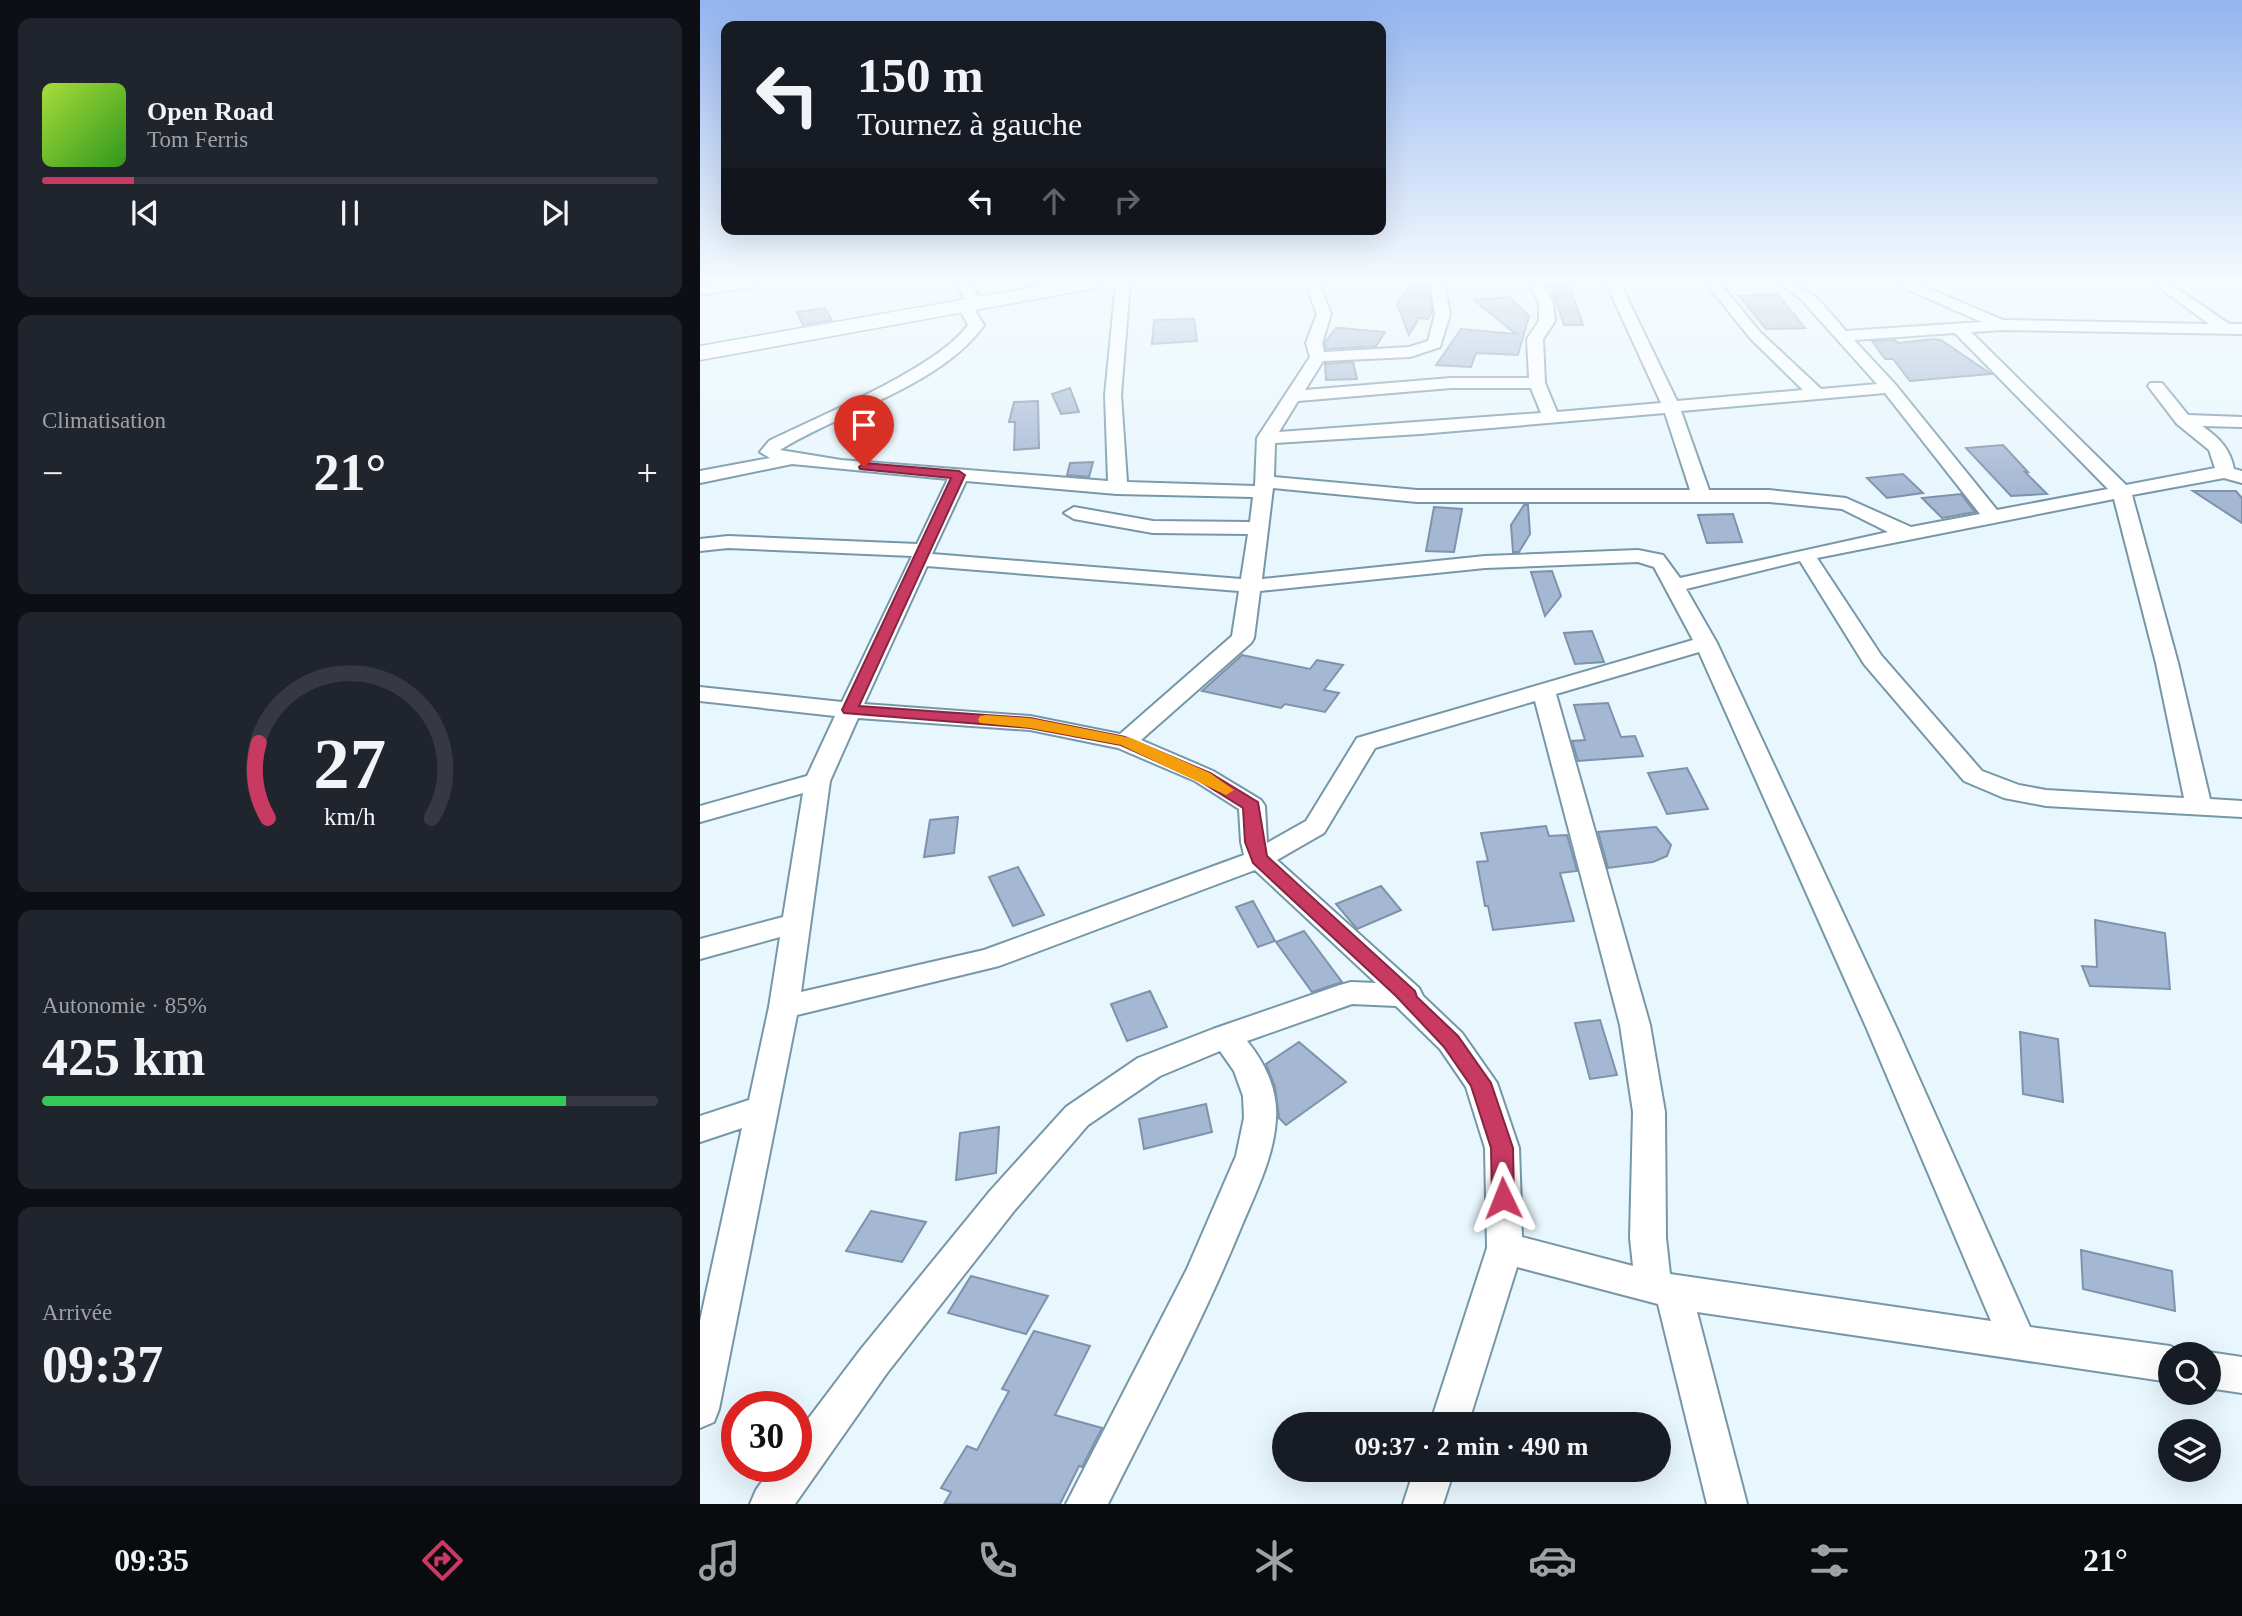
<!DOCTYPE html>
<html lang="fr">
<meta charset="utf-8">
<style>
body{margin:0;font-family:Georgia,serif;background:#20242c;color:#f1f3f6;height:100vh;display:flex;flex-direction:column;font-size:26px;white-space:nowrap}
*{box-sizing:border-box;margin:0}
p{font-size:23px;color:#9ea1a6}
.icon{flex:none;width:38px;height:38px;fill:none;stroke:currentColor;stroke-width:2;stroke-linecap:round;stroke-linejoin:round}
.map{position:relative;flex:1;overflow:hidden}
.panel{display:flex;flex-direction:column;gap:18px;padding:18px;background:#0d0f14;width:700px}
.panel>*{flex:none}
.top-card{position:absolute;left:21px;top:21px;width:665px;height:214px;border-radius:14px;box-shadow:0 7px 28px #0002;background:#171b24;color:#f1f3f6;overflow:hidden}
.fabs{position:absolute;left:1458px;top:1342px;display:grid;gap:14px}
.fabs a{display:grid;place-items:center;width:63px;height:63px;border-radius:50%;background:#171b24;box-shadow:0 7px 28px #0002;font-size:35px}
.speed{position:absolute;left:21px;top:1391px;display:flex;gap:14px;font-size:35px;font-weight:700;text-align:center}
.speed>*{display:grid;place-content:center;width:91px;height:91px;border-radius:50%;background:#171b24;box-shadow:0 7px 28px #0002;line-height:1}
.speed .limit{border:10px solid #d22;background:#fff;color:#111}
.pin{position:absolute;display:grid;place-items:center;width:60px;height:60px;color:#fff;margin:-72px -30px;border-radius:50% 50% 50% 0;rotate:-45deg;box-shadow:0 0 7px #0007}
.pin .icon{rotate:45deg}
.me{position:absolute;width:77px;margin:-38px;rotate:358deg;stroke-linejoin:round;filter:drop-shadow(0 0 5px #0008)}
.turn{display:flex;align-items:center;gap:24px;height:147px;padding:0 21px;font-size:32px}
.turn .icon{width:91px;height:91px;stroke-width:2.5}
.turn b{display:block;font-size:49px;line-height:60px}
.lanes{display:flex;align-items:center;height:66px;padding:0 21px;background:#0003;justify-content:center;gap:35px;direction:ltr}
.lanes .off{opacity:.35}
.big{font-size:52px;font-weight:700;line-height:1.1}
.panel .widget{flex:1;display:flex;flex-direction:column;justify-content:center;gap:10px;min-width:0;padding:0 24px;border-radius:14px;background:#20242c}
.panel .dial{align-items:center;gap:0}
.dial svg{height:182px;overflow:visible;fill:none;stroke:#363941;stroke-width:7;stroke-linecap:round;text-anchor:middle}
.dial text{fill:#f1f3f6;stroke:none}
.song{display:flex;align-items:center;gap:21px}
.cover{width:84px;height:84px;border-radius:10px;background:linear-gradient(135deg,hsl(80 70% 55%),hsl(110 70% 35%))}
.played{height:7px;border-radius:4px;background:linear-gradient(90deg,#c93a63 15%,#363941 15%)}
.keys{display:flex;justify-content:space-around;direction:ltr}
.heat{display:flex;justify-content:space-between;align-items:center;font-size:38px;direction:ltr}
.charge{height:10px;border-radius:5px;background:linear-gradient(90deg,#34c759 85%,#363941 0)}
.trip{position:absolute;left:572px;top:1412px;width:399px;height:70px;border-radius:35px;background:#171b24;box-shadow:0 7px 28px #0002;font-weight:700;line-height:70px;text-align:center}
.tabs{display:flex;height:112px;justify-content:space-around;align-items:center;background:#090b0e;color:#9ea1a6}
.tabs .icon{width:49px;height:49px}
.tabs .selected{color:#c93a63}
.tabs b{font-size:32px;color:#f1f3f6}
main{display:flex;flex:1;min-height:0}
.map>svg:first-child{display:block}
</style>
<main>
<section class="panel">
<div class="widget">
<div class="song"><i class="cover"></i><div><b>Open Road</b><p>Tom Ferris</p></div></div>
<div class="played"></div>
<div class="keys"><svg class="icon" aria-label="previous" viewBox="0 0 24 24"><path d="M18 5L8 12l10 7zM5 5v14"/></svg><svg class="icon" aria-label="pause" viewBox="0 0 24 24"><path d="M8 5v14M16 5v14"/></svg><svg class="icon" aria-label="next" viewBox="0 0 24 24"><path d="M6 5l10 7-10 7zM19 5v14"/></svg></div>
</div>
<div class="widget"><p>Climatisation</p>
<div class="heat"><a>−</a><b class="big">21°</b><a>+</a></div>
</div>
<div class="widget dial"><svg viewBox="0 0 100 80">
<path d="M14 69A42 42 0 1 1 86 69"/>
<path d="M14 69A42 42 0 0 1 10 36" stroke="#c93a63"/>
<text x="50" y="56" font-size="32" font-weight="700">27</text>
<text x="50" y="72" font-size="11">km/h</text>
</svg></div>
<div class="widget"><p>Autonomie · 85%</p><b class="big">425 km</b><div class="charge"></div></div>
<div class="widget"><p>Arrivée</p><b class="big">09:37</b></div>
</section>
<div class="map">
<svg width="1542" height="1504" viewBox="0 0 1542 1504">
<rect width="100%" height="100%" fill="#e8f6fd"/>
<g fill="#a4b7d3" stroke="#7f92ac" stroke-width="2">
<polygon points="711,283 728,283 732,313 728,319 719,318 709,335 697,304"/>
<polygon points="850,283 868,283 883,325 864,325"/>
<polygon points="1078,294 1105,328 1066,329 1039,296"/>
<polygon points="809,297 829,316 818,355 776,353 771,367 736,365 761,329 816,334 774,300"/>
<polygon points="125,308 132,320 103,325 97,312"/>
<polygon points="494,319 497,341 452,344 454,320"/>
<polygon points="636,328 641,328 685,332 676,346 626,349 625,342"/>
<polygon points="1233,339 1241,340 1291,374 1210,381 1193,359 1185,359 1172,341 1195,340 1198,343"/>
<polygon points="653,362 657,379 626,380 625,364"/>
<polygon points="370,388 379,412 361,414 352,394"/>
<polygon points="338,401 339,448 314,450 315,422 309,422 314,402"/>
<polygon points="1303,445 1328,472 1325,472 1347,494 1311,496 1266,448"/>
<polygon points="393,462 389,477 367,475 370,463"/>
<polygon points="1203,474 1223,493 1187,498 1167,478"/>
<polygon points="1493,491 1536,491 1542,498 1542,523"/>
<polygon points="1261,494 1275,512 1242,518 1222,498"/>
<polygon points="824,505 828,505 830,534 819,552 813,552 811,525"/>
<polygon points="734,507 762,509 754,552 726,551"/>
<polygon points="1033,514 1042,542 1007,543 998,515"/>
<polygon points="852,571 861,596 845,616 831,572"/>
<polygon points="892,631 904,662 875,664 864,633"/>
<polygon points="542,655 610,669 617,660 643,665 624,690 639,693 625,712 585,704 581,708 502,691"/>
<polygon points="908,703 921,737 935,736 943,756 878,761 872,741 885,740 874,705"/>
<polygon points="987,768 1008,809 967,814 948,773"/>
<polygon points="258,817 254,853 224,857 230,820"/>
<polygon points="846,826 849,836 867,835 877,871 860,873 874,921 793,930 788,906 785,906 777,862 788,861 781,833"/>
<polygon points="956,827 971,845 967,856 953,862 908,868 898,832"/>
<polygon points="318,867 344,915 313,926 289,877"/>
<polygon points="681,886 701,910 657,929 636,904"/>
<polygon points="553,901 575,941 558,947 536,907"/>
<polygon points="1395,920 1465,933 1470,989 1390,986 1382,966 1397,967"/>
<polygon points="604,931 642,982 612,992 576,942"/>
<polygon points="450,991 467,1027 427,1041 411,1004"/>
<polygon points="900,1020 917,1075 890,1079 875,1023"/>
<polygon points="1320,1032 1358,1039 1363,1102 1323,1094"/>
<polygon points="599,1042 646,1082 586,1125 579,1118 575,1087 566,1064"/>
<polygon points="506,1104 512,1132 444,1149 439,1119"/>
<polygon points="299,1127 296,1173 256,1180 260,1133"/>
<polygon points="171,1211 226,1222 202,1262 146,1251"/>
<polygon points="1381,1250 1472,1271 1475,1311 1383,1289"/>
<polygon points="271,1276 348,1296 326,1334 248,1313"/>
<polygon points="334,1331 390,1346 355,1415 402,1428 382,1467 379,1466 360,1504 244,1504 251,1492 241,1488 267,1446 277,1450 309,1391 302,1389"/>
</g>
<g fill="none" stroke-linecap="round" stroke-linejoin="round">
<g stroke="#7697a8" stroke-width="4">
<g id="street">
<polygon points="25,283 57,283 50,287 0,295 0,287"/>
<path d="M257 283H271L282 305 274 309 284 325C242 385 141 412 80 450L141 460 408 481 405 395 416 283H430L421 395 427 482 555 486 557 438 610 357 606 343 617 314 605 283H619L631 314 622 343 624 352 709 347 728 341 735 314 730 283H744L750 314 740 347 710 357 623 361 605 390 751 378H829L827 339 839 321V302L829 283H843L853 302 855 321 843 339 845 383 857 412 961 403 906 283H920L977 401 1103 390 1050 338 1006 283H1020L1060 332 1121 389 1177 384 1100 298 1078 283C1112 283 1125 308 1146 331L1282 322 1199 286 1197 283H1216L1303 320 1509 324 1453 283H1469L1529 324H1542V334L1302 330 1271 332 1426 485 1515 468 1509 450 1477 424 1448 386 1450 383H1462L1488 415 1542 417V427L1502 426C1518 437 1530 448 1534 469L1542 471V483L1524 478 1432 495 1478 663 1510 799 1542 801V817L1346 806 1304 798 1264 781 1164 664 1100 561 986 589 1017 643 1197 1029 1330 1327 1470 1346 1483 1352 1485 1354H1470V1382L997 1312 1047 1504H1007L958 1304 817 1267 768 1424H730L787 1248 785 1148 766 1087 740 1049 696 1006 652 1004 547 1041C565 1063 578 1090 576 1119 574 1156 556 1192 542 1225 503 1321 454 1412 408 1504H366L487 1269 536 1156 544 1118 543 1096 534 1071 520 1051 460 1076 388 1125 314 1211 187 1373 95 1504H50L56 1490 73 1466H96V1435L161 1349 290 1191 366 1107 438 1058 513 1029 640 985 651 982 676 983 555 870 299 966 97 1015 19 1409 14 1422 0 1428V1321L42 1128 0 1142V1116L49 1100 69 1007 80 937 0 959V939L83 917 103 793 0 822V806L107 776 135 716 0 701V687L142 702 212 556 28 548 0 551V539L28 536 217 544 248 479 92 464 0 483V471L70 458 60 452 69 441C119 416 238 368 268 325L258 306 266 302ZM1255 333 1408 489 1297 510 1195 384 1154 340ZM751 388H831L841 413 579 432 598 401ZM1185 393 1280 514 1211 527 1146 498 1069 490H1009L981 411ZM965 413 990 490H717L574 477 575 443 720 434ZM266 481 417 494 553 497 550 522 453 521 374 507 364 513 374 519 453 533 548 534 541 579 232 554ZM573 488 717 502H1069L1142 509 1188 532 980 578 963 555 938 550 785 556 562 579ZM1414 499 1456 663 1484 798 1346 790 1319 785 1282 771 1181 655 1117 558ZM938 562 954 567 993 640 657 738 606 821 567 843 565 806 561 800 513 771 441 740 551 643 554 638 560 591 785 568ZM227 566 539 591 532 636 420 734 330 716 164 704ZM999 652 1167 1029 1291 1321 970 1274 966 1238 965 1112 950 1025 856 694ZM835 701 920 1025 933 1112 930 1238 933 1266 822 1237 819 1148 797 1083 762 1033 723 996 719 988 577 860 624 833 675 748ZM158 718 330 730 418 748 495 781 539 809 541 842 544 855 284 950 101 992 130 781Z"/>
<polygon points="1508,1352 1542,1357 1542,1393 1508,1388 1508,1354 1502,1354"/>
<polygon points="714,1470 754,1470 743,1504 703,1504"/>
</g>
</g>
<g stroke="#7697a8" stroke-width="3">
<polygon id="secondary" points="358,283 401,283 398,287 391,289 0,360 0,346"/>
</g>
<use href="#street" fill="#fff" fill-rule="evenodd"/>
<use href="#secondary" fill="#fff" fill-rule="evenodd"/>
</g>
<linearGradient id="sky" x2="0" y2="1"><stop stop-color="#94b4f0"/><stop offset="0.57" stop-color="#f5fbfe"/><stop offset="1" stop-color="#f5fbfe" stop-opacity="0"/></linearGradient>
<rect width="1542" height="493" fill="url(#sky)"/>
<polygon fill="#c93a63" stroke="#832640" stroke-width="2" points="164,463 259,471 265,475 159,706 330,718 425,737 510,773 558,802 567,856 715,991 717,997 758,1036 791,1083 813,1148 814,1198 811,1205 803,1207 795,1205 792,1198 791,1148 771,1086 744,1047 696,996 553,863 545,842 543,808 498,780 421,745 330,728 144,713 142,710 251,478 160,469 159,467"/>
<polygon fill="#f59e0b" points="286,715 330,718 431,738 510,773 534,790 526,795 421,745 330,728 280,723 278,720 280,716"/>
</svg>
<div class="fabs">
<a><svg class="icon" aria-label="search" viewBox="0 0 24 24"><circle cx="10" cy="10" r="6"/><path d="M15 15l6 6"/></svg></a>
<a><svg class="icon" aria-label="layers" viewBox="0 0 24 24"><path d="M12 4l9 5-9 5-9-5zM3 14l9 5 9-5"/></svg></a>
</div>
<div class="speed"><div class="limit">30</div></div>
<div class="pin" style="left:164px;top:467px;background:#d93025"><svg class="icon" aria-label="arrive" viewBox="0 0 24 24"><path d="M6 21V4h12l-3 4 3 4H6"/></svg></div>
<svg class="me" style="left:803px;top:1198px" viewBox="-20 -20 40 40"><path d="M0-17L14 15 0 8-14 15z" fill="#c93a63" stroke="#fff" stroke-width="4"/></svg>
<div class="trip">09:37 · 2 min · 490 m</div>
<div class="top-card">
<div class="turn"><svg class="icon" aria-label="left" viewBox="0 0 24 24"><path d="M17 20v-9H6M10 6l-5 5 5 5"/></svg><div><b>150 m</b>Tournez à gauche</div></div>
<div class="lanes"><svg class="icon" aria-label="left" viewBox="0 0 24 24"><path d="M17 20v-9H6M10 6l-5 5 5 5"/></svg><svg class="icon off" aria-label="ahead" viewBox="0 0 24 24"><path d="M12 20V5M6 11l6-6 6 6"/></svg><svg class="icon off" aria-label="right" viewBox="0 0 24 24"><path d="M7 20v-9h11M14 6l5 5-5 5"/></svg></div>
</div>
</div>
</main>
<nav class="tabs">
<b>09:35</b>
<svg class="icon selected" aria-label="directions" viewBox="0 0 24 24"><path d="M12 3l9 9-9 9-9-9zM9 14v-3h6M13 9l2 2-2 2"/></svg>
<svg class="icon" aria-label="music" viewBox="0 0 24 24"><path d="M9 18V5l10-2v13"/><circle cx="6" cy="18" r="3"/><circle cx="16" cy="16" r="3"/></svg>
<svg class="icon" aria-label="phone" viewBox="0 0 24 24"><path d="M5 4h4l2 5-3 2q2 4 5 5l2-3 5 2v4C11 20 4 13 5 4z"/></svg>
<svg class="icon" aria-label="climate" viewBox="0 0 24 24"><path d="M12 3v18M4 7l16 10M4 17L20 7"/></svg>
<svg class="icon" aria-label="car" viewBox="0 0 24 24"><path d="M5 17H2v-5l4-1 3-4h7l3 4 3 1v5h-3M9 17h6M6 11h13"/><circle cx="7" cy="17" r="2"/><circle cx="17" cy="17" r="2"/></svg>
<svg class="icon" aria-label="filters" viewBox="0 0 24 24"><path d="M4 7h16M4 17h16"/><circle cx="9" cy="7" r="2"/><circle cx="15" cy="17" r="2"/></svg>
<b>21°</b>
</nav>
